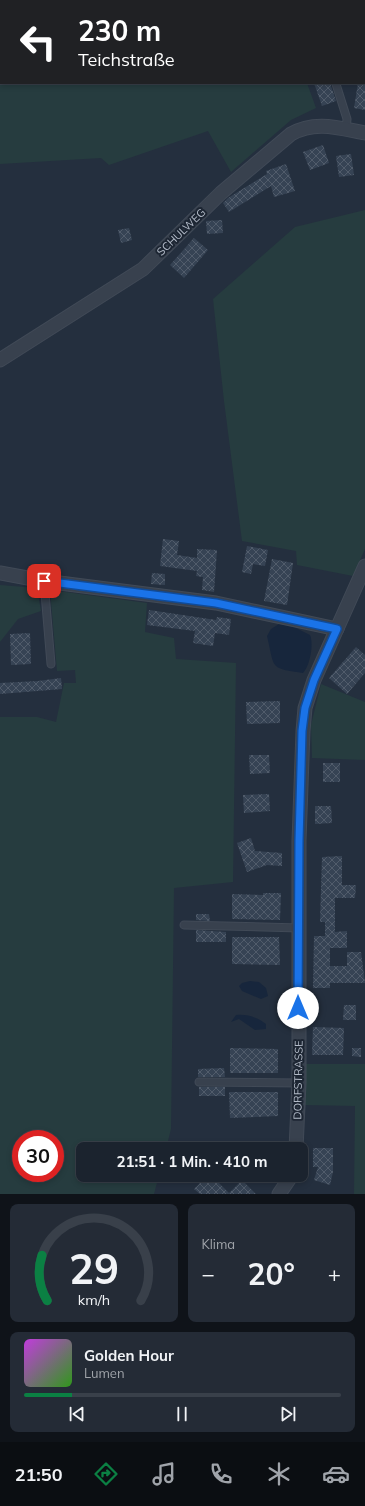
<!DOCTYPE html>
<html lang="de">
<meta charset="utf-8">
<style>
body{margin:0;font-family:Mulish,sans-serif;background:#242b36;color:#f1f3f6;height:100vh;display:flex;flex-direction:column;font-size:15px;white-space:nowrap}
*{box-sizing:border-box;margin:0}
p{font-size:13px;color:#a0a4aa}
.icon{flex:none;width:22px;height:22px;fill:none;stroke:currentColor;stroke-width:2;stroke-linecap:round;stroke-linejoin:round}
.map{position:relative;height:1194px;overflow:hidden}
.side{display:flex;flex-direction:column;gap:10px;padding:10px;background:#0f1319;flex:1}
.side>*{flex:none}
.hud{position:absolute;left:0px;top:0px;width:365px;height:84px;box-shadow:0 2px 6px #0003,0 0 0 1px #39404a;background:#202124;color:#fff;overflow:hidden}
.speed{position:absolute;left:12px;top:1130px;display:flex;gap:8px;font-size:20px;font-weight:700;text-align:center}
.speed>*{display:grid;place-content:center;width:52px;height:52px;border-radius:50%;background:#1b232e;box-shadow:0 2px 6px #0003,0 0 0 1px #39404a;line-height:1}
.speed .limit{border:6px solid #d22;background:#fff;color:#111}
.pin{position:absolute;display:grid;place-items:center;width:34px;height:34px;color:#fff;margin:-17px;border-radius:8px;box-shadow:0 2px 6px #0006}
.me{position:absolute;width:44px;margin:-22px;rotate:0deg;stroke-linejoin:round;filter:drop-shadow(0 0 3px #0008)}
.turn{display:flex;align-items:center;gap:14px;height:84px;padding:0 12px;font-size:18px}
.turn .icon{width:52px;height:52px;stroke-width:2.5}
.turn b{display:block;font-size:28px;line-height:34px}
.big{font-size:30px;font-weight:700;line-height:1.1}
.side .tile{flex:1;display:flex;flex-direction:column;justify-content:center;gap:6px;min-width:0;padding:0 14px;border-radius:8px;background:#242b36}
.side .dial{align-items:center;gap:0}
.dial svg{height:104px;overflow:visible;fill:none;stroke:#39404a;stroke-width:7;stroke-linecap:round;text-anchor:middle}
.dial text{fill:#f1f3f6;stroke:none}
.song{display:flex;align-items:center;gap:12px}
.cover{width:48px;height:48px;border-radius:6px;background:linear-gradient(135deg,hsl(290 70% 55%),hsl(110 70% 35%))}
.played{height:4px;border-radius:2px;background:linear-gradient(90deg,#0b8043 15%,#39404a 15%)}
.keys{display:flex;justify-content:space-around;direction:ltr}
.heat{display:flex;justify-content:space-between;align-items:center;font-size:22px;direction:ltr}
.side .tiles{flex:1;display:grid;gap:10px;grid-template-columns:1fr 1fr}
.tile:last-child{grid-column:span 2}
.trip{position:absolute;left:76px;top:1142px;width:232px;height:40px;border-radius:8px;background:#1b232e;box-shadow:0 2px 6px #0003,0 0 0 1px #39404a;font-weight:700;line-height:40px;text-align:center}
.dock{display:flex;height:64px;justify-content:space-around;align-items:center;background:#0b0e12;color:#a0a4aa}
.dock .icon{width:28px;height:28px}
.dock .active{color:#0b8043}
.dock b{font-size:18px;color:#f1f3f6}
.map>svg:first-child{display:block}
</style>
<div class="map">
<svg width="365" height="1194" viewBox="0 0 365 1194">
<defs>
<pattern id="building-cross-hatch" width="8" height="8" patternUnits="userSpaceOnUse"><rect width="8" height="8" fill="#364354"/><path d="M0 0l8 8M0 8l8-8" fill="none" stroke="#515c6b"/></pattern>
</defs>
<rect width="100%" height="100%" fill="#242f3e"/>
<g fill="#263c3f" fill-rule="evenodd">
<polygon points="0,0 362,0 1,1 1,83 307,83 316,108 291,120 231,172 208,131 109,165 101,158 0,164"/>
<polygon points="365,210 365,549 353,576 297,565 296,551 242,541 224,401 213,299 295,227"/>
<polygon points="0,585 37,588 41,611 18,619 0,642"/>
<path d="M50 590 147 603 145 632 174 638 176 659 236 663 233 882 174 888 171 1129 166 1149H83V1175H159L154 1194H0V717H37L56 722 64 683H76L75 670 57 671ZM21 1139H55V1173H21Z"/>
<polygon points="321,684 365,702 365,760 312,758 311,725"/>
<polygon points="305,1064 365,1064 365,1194 354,1194 355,1106 304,1105"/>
</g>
<g fill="#17263c">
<path d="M279 624 290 625 310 635C314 644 310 666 303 673 269 668 275 669 267 636L271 629Z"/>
<polygon points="250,981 259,982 266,988 268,996 261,999 242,991 239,986 242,983"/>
<path d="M236 1015C247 1014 257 1017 266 1024V1029L255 1030 239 1019 231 1022Z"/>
<polygon points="223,1141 233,1141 241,1149 214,1149 218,1144"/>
</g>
<g fill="url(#building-cross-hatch)">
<polygon points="364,72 365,72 365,110 354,108 358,83 364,83"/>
<polygon points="314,83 330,83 336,101 322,106"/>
<polygon points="323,145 329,163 310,170 303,152"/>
<polygon points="351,154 354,175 339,177 336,156"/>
<polygon points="286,164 295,191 274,197 271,186 229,212 223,203 228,198 267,174 266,171"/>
<polygon points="222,220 223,233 207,234 206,221"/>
<polygon points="129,228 132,240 121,243 118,230"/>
<polygon points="194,238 208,250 184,278 170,265"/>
<polygon points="163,539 179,541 177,555 197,558 197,549 217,550 214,592 202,590 203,577 196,576 197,571 160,566"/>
<polygon points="247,546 268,550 265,566 253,564 251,574 242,572"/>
<polygon points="272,559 293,563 287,605 264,601"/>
<polygon points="152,573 165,574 165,585 151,584"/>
<polygon points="149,610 216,620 217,617 231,619 229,635 215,633 213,646 193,643 195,631 147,625"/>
<polygon points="30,633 31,664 11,665 10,634"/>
<polygon points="356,647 365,655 365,673 347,694 329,678"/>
<polygon points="61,678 62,689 0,694 0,683 38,681"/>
<polygon points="280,701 280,723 247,724 246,702"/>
<polygon points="249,755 269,755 270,773 250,774"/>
<rect x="323" y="763" width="17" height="19"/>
<polygon points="269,794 270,811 244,813 243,795"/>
<polygon points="315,806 331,806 332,823 315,824"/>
<polygon points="251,838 255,851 282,853 282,866 267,865 247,872 237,843"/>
<polygon points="342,856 342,885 356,885 355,898 335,898 335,932 347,931 347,948 330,948 330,966 347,966 347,952 361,952 365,983 330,983 330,988 313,988 314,936 325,936 325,922 320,922 322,857"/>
<polygon points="263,893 281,893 280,920 232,919 232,894 263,895"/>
<polygon points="196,914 209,914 210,921 196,920"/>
<polygon points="196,930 226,932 226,942 196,942"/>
<polygon points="232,937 279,937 280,965 232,964"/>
<polygon points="344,1005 356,1005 356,1020 343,1020"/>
<polygon points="313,1027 344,1028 343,1055 312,1055"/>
<polygon points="230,1048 278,1049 278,1073 230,1073"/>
<polygon points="352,1048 361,1048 361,1057 352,1056"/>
<polygon points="224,1068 225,1077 198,1077 198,1069"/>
<rect x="199" y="1087" width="26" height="9"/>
<polygon points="229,1092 278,1092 278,1116 230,1118"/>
<polygon points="313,1148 333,1148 333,1172 330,1185 314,1180 318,1167 313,1167"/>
<polygon points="208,1175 211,1175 229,1193 242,1180 256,1194 200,1194 194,1189"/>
</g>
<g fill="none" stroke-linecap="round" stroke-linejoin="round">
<g stroke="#414a57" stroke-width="9">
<g id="service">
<polyline points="336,84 347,119 346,130"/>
<polyline points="44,581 51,664"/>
<polyline points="184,925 300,928"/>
<polyline points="199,1082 299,1083"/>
</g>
</g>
<g stroke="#414a57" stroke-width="15">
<g id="minor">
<path d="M0 360 143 269 221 193 291 134C315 120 339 128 365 133"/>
<polyline points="0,573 44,581 216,603 337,629"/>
<polyline points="296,1149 299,1083 299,841 303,731 305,708 314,680 365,566"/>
<polyline points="279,1194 292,1175"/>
</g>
</g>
<use href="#service" stroke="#38414e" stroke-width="7"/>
<use href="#minor" stroke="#38414e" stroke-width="13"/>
</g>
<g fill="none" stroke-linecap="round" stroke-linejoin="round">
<g stroke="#114b97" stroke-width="10">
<polyline id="route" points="44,581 216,603 337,629 314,680 305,708 302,731 299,841 298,1008"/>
</g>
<use href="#route" stroke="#1a73e8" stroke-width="7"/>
</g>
<g text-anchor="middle" stroke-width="4" stroke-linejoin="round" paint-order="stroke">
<g font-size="11" fill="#b4bcc9" stroke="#1d2633">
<text transform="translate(181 232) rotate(-44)" y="4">SCHULWEG</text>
<text transform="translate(298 1080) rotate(-89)" y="4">DORFSTRASSE</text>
</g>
</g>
</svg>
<div class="speed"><div class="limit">30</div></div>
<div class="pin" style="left:44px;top:581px;background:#d93025"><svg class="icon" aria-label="arrive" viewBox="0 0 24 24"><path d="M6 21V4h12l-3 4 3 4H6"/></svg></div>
<svg class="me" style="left:298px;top:1008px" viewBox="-20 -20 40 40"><circle r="19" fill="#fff"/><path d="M0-13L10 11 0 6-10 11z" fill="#1a73e8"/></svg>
<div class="trip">21:51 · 1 Min. · 410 m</div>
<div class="hud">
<div class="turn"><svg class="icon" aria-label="left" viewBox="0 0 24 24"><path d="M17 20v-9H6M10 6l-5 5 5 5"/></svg><div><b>230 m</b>Teichstraße</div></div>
</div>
</div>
<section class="side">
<div class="tiles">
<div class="tile dial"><svg viewBox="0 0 100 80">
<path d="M14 69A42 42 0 1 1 86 69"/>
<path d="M14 69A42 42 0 0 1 10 34" stroke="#0b8043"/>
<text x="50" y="56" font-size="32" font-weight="700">29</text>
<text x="50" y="72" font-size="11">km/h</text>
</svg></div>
<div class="tile"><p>Klima</p>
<div class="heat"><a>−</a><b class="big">20°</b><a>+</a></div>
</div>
<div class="tile">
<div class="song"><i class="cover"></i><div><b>Golden Hour</b><p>Lumen</p></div></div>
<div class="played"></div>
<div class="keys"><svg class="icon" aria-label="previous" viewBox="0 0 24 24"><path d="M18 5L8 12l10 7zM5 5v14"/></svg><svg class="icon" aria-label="pause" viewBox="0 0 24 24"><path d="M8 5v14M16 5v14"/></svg><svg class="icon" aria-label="next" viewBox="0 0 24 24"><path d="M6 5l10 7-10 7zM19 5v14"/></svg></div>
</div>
</div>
</section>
<nav class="dock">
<b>21:50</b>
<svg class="icon active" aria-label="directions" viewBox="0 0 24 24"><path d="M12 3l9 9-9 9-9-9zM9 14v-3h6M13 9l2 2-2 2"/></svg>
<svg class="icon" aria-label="music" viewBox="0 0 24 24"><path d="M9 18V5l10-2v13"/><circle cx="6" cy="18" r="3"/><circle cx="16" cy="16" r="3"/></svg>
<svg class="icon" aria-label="phone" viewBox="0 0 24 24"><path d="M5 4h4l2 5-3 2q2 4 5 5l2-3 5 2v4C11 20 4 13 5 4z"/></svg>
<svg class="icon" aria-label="climate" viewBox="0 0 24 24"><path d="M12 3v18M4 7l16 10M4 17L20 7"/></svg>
<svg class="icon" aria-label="car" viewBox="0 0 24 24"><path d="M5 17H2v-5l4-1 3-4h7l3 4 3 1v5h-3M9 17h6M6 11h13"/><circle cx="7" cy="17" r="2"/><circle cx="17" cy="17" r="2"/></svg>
</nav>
